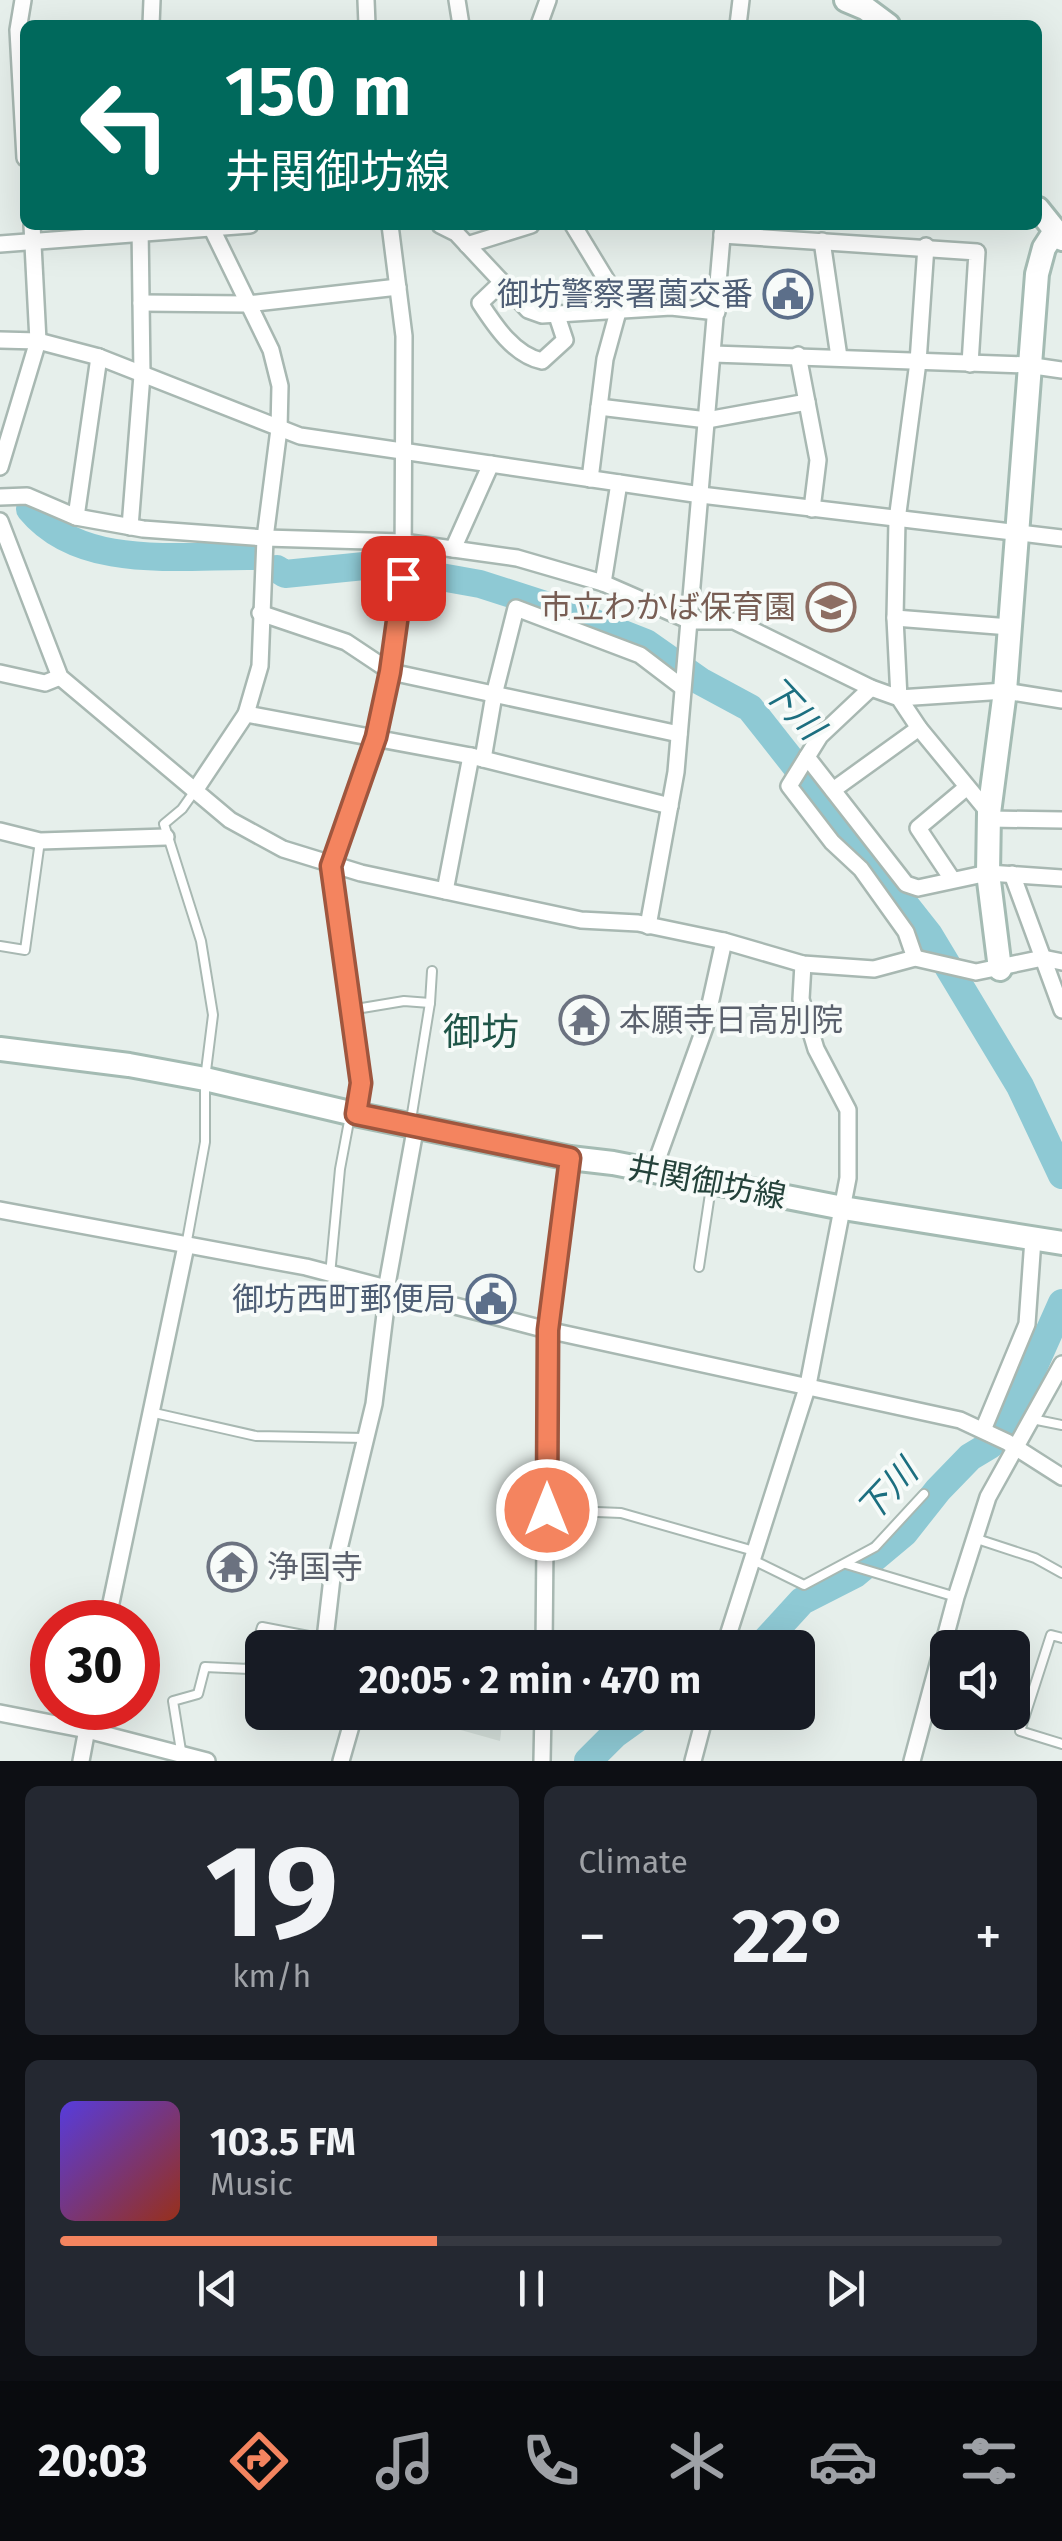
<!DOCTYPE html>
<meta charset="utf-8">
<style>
body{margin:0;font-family:"Fira Sans","Noto Sans JP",sans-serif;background:#242831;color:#f1f3f6;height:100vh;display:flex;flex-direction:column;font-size:38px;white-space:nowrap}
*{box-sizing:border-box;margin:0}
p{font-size:32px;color:#9ea1a6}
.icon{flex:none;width:55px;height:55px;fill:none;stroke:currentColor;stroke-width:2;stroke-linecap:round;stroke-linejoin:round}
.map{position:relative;height:1761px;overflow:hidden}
.details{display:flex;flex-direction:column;gap:25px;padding:25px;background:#0d0f14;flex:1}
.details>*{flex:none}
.top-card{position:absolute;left:20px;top:20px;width:1022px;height:210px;border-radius:15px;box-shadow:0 10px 40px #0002;background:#00695c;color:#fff;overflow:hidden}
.tools{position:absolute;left:930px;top:1630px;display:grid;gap:20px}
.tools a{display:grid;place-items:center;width:100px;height:100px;border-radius:15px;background:#171b24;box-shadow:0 10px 40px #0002;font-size:50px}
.speed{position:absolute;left:30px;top:1600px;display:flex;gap:20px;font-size:50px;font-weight:700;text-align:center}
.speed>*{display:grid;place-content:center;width:130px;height:130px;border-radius:50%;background:#171b24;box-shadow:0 10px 40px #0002;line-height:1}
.speed .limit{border:15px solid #d22;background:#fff;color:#111}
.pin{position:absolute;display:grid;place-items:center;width:85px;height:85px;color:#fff;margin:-42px;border-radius:20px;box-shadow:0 5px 15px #0006}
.me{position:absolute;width:110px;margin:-55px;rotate:0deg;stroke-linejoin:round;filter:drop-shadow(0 0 8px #0008)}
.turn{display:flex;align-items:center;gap:35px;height:210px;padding:0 40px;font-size:45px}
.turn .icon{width:130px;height:130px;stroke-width:2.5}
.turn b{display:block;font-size:70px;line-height:85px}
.big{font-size:75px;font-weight:700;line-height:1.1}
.details .tile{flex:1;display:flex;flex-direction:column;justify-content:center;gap:15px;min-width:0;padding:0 35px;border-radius:15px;background:#242831}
.details .dial{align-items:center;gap:0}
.dial b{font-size:130px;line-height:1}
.song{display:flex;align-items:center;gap:30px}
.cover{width:120px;height:120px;border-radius:15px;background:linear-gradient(135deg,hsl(250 70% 55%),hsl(10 70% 35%))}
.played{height:10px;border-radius:5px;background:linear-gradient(90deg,#f4845f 40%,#363941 40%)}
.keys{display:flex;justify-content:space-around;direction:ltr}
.heat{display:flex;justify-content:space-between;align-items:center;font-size:55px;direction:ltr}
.details .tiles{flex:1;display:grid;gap:25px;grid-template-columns:1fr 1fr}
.tile:last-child{grid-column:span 2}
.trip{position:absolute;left:245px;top:1630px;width:570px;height:100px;border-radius:15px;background:#171b24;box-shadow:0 10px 40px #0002;font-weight:700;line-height:100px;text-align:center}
.tab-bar{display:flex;height:160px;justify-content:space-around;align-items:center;background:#090b0e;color:#9ea1a6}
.tab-bar .icon{width:70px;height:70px}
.tab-bar .on{color:#f4845f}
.tab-bar b{font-size:45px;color:#f1f3f6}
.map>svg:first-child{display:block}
</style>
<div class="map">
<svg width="1062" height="1761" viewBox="0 0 1062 1761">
<rect width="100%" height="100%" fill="#e6efeb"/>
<polygon fill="#d4dfda" points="427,1713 537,1713 537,1726 502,1724 500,1741 425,1720"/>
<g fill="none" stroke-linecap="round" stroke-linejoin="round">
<g stroke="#8ec9d4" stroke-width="28">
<path d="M30 509C81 571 181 555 253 556"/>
<polyline points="277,569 285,574 374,565 480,584 567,612 646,643 700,681 750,708 929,935 1020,1086 1062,1175"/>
<polyline points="759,1648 802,1601 855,1574 904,1533 938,1490 970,1457 990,1445 1017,1404 1062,1303"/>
<polyline points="588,1761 614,1735 646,1712"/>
</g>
<g stroke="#a8b8b2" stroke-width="12">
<g id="lane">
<polyline points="0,946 25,950 40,841"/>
<polyline points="350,1010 404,1001 430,1003"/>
<polyline points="411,1120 430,1003 432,971"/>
<polyline points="186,1246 205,1142 205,1079 213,1015 201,941 164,824 182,809 194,792"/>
<polyline points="699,1267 711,1187"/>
<polyline points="330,1275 340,1169 350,1116"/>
<polyline points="150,1412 256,1436 366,1438"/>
<polyline points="1032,1419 1062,1425"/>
<polyline points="547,1510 621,1513 754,1551"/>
<polyline points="974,1538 1035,1558 1062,1573"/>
<polyline points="751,1559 804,1585 875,1547 924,1494"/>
<polyline points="846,1564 956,1597"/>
<polyline points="1062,1638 1051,1635 1020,1731 1062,1744"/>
<polyline points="926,1701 948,1706"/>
<polyline points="974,1712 1022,1724"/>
<polyline points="182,1757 173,1701 198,1694 205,1667 249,1669 262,1627 324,1639"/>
</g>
</g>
<g stroke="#a8b8b2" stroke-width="20">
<g id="street">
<polyline points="23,0 18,30 25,158"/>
<polyline points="366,0 367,25"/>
<polyline points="457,0 461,25"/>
<polyline points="151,25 152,0"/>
<polyline points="539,25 548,0"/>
<polyline points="738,25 741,0"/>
<polyline points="440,225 456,233 528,310 542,315 671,307 717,312"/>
<polyline points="573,225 610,286 619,308 605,359 590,479"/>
<polyline points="722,235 977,252 970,364"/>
<polyline points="822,241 839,357"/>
<polyline points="0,244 250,225"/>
<polyline points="467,245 531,225"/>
<polyline points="926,246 918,362 897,520 895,618 899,698 1005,691 1062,700"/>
<path d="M502 282 480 303C495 326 514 355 542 361L565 340 556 313"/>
<polyline points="141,303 247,304 398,287"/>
<polyline points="0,340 38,341 99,357 300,436 701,495 1062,538"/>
<polyline points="713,354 1027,365 1062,370"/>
<polyline points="798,355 818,460 812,509"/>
<polyline points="599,407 707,420 807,402"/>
<polyline points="0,467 38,341 32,225"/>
<polyline points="0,497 27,496 76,517 143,529 265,538 403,542 517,558 603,583 690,621 734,621 871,688 899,698 919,728 989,813"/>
<polyline points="76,517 99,357"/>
<polyline points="0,521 60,677 230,820 283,849 361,873 581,920 638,923 724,941 803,964 874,969 915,958 976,972 1043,958 1062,962"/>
<polyline points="130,527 142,375 140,225"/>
<polyline points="453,549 491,464"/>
<polyline points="603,583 619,483"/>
<polyline points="260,613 346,642 391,672 679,734"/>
<polyline points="895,618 1010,627"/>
<polyline points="0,673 45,683 60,677"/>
<polyline points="871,688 820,736 789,786 832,842 861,869 906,932 915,958"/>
<polyline points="246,714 471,756 670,806"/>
<polyline points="807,757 906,884 918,888 988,873 1062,878"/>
<polyline points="483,759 494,695 516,608 640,655 682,687"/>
<polyline points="196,789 246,714 260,666 265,538 279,429 280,386 271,350 210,225"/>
<polyline points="833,790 919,728"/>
<polyline points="989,819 1062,820"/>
<polyline points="0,831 40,841 166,837"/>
<polyline points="1012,874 1062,1010"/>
<polyline points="952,879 918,828 967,787"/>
<polyline points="445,891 471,756"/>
<polyline points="648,926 676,772 723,225"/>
<polyline points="356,1114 361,1083 331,866 375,737 391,672 403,578 404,336 390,225"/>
<polyline points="653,1171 705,1027 724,941"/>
<polyline points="0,1210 306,1267 547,1330 960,1420 1007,1442 1062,1477"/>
<polyline points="386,1290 416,1125"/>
<polyline points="983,1430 1027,1324 1033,1239"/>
<polyline points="107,1622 186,1246"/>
<polyline points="347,1648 325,1639 332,1578 374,1404 388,1290"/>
<polyline points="544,1648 547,1330 570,1158"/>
<polyline points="724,1648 808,1385 848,1178 848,1110 816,1049 801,999 803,964"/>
<polyline points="0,1713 87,1730 207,1761"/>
<polyline points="81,1761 91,1708"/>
<polyline points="341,1761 355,1712"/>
<polyline points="542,1761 543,1712"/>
<polyline points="693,1761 706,1712"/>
<polyline points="912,1761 956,1597 988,1497 1062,1364"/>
</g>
</g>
<g stroke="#a4bbb3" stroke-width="28">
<g id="secondary">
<polyline points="846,0 865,8 888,25"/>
<polyline points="1038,209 1062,239"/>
<polyline points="1000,969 988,873 989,813 1005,691 1037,274 1044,248 1055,231"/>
<polyline points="0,1049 129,1065 205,1079 350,1113 570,1158 613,1163 843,1208 1062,1243"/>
</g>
</g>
<use href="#lane" stroke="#fff" stroke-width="8"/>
<use href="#street" stroke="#fff" stroke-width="15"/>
<use href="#secondary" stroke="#fff" stroke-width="22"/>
</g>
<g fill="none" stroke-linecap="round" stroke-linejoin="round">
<g stroke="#9f563e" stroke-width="25">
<polyline id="route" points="403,578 390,672 376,737 331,866 361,1083 356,1114 570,1158 548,1330 547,1510"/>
</g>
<use href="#route" stroke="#f4845f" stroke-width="18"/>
</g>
<defs>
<g id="civic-ring" transform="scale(2.5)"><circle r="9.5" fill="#f7fbf9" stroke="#5c6f8a" stroke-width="1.5"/><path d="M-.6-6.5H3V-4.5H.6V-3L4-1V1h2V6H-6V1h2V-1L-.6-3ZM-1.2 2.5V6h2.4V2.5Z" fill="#5c6f8a"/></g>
<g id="school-ring" transform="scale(2.5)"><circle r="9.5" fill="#f7fbf9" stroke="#8d6e63" stroke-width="1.5"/><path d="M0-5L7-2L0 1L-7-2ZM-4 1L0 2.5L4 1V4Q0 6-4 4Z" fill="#8d6e63"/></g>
<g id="temple-ring" transform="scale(2.5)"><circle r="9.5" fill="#f7fbf9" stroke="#6b7280" stroke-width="1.5"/><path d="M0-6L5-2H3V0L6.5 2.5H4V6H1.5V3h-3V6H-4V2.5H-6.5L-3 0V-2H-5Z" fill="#6b7280"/></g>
</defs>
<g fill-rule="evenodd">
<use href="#civic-ring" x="788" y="294"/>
<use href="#school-ring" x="831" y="607"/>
<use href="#temple-ring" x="584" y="1020"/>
<use href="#civic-ring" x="491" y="1299"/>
<use href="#temple-ring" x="232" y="1567"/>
</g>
<g text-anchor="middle" stroke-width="8" stroke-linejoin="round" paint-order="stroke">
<g font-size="32" fill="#4e5e75" stroke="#f7fbf9" text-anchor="end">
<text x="753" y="305">御坊警察署薗交番</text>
<text x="456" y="1310">御坊西町郵便局</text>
</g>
<g font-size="32" fill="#785e54" stroke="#f7fbf9" text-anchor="end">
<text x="796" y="618">市立わかば保育園</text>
</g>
<g font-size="32" fill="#5b616d" stroke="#f7fbf9" text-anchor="start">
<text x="619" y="1031">本願寺日高別院</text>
<text x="267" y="1578">浄国寺</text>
</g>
<g font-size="32" fill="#24423a" stroke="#f7fbf9">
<text transform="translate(707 1182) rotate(11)" y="11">井関御坊線</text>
</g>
<g font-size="35" font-style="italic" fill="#1c6f80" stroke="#f7fbf9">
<text transform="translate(793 708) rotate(47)" y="12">下川</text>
<text transform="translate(887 1491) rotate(-47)" y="12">下川</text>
</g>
<g font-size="38" fill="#1f5548" stroke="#f7fbf9">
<text x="481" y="1045">御坊</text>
</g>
</g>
</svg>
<div class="tools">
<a><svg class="icon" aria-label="sound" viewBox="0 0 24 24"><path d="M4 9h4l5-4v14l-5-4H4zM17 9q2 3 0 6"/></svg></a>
</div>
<div class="speed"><div class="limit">30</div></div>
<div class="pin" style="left:403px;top:578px;background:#d93025"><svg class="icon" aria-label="arrive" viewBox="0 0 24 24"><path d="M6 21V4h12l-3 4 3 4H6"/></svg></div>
<svg class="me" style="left:547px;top:1510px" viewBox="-20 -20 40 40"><circle r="17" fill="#f4845f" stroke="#fff" stroke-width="3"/><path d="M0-11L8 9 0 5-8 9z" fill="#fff"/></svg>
<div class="trip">20:05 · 2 min · 470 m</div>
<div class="top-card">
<div class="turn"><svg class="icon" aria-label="left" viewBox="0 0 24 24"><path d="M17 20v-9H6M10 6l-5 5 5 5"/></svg><div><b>150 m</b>井関御坊線</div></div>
</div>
</div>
<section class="details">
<div class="tiles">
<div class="tile dial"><b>19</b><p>km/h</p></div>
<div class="tile"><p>Climate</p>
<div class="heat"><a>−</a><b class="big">22°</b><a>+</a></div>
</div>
<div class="tile">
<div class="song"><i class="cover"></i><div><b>103.5 FM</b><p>Music</p></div></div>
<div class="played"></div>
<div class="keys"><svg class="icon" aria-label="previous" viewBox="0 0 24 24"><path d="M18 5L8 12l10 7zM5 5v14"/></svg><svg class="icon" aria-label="pause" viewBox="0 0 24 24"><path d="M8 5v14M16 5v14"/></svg><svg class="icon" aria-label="next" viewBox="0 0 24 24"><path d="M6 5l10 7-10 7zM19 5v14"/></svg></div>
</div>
</div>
</section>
<nav class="tab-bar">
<b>20:03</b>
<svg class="icon on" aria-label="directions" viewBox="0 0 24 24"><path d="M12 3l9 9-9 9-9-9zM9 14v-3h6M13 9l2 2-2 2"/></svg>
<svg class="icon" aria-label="music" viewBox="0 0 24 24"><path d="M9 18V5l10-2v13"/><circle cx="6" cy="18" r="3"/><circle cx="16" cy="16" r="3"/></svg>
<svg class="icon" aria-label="phone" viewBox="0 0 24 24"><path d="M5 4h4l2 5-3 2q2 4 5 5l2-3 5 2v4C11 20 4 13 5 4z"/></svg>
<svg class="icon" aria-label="climate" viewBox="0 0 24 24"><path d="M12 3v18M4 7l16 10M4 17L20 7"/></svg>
<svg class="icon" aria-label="car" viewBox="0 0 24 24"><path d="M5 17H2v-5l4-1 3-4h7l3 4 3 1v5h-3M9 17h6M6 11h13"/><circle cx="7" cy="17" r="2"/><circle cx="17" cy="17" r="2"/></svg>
<svg class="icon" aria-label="filters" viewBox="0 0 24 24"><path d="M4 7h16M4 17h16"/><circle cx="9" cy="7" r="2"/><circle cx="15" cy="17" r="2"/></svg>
</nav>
